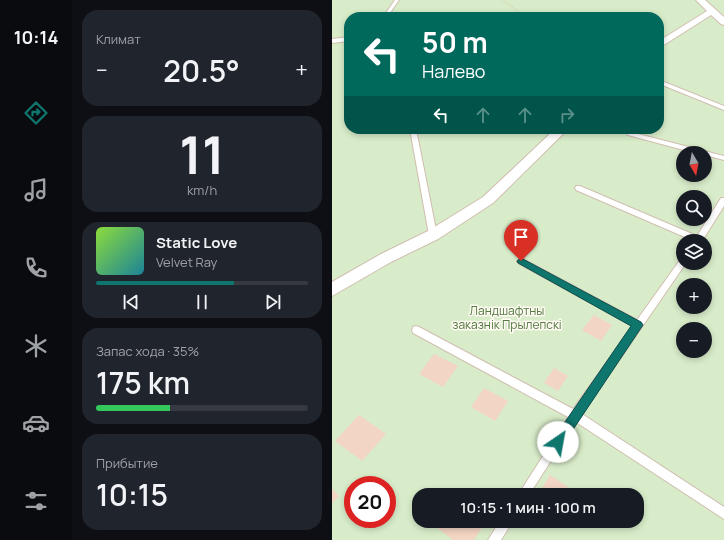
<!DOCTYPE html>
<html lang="ru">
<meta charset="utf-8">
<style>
body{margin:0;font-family:Manrope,sans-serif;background:#20242c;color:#f1f3f6;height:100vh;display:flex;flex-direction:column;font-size:15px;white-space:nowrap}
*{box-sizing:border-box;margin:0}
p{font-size:13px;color:#9ea1a6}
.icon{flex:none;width:22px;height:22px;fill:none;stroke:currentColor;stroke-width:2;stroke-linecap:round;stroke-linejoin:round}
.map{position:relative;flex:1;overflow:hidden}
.sheet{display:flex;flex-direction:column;gap:10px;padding:10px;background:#0d0f14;width:260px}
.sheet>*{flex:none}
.guide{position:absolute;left:12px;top:12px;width:320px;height:122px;border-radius:16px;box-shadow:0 2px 6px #0003;background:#00695c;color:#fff;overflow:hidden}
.needle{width:26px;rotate:170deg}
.tools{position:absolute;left:344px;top:146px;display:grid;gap:8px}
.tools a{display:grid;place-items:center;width:36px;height:36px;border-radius:50%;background:#171b24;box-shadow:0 2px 6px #0003;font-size:20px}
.speed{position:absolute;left:12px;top:476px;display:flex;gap:8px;font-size:20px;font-weight:700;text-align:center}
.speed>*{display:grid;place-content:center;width:52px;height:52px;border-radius:50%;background:#171b24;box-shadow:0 2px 6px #0003;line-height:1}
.speed .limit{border:6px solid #d22;background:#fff;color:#111}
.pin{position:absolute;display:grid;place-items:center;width:34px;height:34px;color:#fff;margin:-41px -17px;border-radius:50% 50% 50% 0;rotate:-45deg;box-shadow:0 0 4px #0007}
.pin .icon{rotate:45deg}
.me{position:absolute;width:44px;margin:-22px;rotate:33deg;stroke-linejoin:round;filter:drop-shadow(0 0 3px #0008)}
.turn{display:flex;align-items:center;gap:14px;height:84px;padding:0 12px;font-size:18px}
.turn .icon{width:52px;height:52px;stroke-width:2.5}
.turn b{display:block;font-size:28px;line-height:34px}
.lanes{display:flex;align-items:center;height:38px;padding:0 12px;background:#0003;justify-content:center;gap:20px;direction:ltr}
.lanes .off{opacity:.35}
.big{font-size:30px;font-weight:600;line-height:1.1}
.sheet .widget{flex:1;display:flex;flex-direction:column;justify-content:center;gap:6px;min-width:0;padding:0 14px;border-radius:16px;background:#20242c}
.sheet .dial{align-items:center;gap:0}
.dial b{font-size:52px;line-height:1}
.song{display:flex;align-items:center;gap:12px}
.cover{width:48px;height:48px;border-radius:6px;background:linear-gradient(135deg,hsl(90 70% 55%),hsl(190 70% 35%))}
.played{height:4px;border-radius:2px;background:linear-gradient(90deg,#0f766e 65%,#363941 65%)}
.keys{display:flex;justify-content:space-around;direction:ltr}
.heat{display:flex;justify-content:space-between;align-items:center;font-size:22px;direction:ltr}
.charge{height:6px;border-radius:3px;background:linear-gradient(90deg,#34c759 35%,#363941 0)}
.trip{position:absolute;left:80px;top:488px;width:232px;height:40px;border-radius:16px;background:#171b24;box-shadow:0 2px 6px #0003;font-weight:600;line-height:40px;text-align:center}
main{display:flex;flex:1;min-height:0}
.tab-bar{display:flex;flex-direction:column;width:72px;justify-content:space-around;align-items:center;background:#090b0e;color:#9ea1a6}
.tab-bar .icon{width:28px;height:28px}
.tab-bar .selected{color:#0f766e}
.tab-bar b{font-size:18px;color:#f1f3f6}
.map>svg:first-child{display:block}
</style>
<main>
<nav class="tab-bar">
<b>10:14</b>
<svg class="icon selected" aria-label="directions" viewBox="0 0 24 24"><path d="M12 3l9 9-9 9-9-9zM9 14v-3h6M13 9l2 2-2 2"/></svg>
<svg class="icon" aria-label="music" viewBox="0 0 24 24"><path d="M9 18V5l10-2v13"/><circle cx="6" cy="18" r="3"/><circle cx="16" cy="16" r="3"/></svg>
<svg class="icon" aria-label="phone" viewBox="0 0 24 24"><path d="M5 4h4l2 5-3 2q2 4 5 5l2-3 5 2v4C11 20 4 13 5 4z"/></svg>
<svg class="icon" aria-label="climate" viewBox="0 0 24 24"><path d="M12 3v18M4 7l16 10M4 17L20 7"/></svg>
<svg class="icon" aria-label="car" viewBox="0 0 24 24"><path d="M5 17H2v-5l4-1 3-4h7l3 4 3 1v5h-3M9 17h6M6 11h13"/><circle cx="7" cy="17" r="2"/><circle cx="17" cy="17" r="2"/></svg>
<svg class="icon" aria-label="filters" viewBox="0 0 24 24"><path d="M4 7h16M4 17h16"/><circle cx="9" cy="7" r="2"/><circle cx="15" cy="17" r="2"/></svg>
</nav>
<section class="sheet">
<div class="widget"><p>Климат</p>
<div class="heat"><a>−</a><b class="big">20.5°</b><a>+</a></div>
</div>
<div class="widget dial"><b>11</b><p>km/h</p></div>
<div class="widget">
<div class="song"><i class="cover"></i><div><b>Static Love</b><p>Velvet Ray</p></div></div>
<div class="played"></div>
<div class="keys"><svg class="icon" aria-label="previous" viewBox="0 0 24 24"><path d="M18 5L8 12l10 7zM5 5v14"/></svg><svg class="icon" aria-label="pause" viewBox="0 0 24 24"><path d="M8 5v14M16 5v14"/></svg><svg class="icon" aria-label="next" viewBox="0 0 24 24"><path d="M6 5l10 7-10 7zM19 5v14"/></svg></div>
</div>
<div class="widget"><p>Запас хода · 35%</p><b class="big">175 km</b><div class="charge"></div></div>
<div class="widget"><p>Прибытие</p><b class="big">10:15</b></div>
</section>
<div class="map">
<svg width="392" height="540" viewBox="0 0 392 540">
<rect width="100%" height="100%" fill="#fdf6ec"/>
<path fill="#d8ecc9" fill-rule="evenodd" d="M0 0H392V540H0ZM17 17H327V129H17ZM351 153H373V175H351ZM351 197H373V219H351ZM351 241H373V263H351ZM351 285H373V307H351ZM351 329H373V351H351ZM21 485H55V519H21ZM87 495H305V521H87Z"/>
<g fill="#f3d5c3">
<polygon points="262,315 280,325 269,341 250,330"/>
<polygon points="102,354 126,366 111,387 87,374"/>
<polygon points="222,368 236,376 226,391 212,383"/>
<polygon points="152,388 176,401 163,421 139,407"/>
<polygon points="27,415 54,434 30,461 3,441"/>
<polygon points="218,475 248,495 206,495"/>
<polygon points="0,489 7,496 0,503"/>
<polygon points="100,521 148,521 152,524 142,540 121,540 99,523"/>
</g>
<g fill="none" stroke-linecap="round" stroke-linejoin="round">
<g stroke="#d1beb0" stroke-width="2">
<g id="lane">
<polygon points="63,0 67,0 55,17 51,17"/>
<polygon points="17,37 17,41 0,43 0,39"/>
<polygon points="328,82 332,82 392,106 392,110 328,84"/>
<polygon points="78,129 84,129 105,235 101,238 97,235"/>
<polygon points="298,132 392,156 392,160 373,155 373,153 363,153 296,135 295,134"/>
<polygon points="244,186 248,186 365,236 389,198 392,198 392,206 370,241 362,241 244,190 243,188"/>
<polygon points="189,258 305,320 348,260 351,259 351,263 354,263 250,414 392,507 392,519 244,422 197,495 186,495 236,417 81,333 80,330 81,327 84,326 87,327 241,409 301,326 186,263 185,261"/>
<polygon points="168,521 181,521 169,540 156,540"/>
</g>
</g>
<g stroke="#d1beb0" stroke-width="2">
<g id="street">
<polygon points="364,0 373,0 392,17 392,25 389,24 379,15 327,48 327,41 375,11"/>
<polygon points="223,129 236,129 161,203 106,239 59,262 0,296 0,282 49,254 96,231 151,197"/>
</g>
</g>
<polyline stroke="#d9b8a5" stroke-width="1.5" stroke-dasharray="0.5 2" stroke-linecap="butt" points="170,0 193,17"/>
<use href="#lane" fill="#fff" fill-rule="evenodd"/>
<use href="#street" fill="#fff" fill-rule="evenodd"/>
</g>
<polygon fill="#0f766e" stroke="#0a4d48" points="189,258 309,322 311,325 230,446 226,447 222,446 220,442 222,438 299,326 186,263 185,261"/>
<g text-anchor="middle" stroke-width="3" stroke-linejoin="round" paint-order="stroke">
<g font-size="12" fill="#537a41" stroke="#fffaf3">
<text x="175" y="315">Ландшафтны<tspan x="175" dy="14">заказнік Прылепскі</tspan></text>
</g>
</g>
</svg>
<div class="tools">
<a><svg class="needle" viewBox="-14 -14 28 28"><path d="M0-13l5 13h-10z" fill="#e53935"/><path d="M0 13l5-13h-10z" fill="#9ea1a6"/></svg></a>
<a><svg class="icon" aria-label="search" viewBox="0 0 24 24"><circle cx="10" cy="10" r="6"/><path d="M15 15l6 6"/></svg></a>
<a><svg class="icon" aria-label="layers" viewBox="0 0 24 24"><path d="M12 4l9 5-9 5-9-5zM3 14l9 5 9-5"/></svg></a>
<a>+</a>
<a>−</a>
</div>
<div class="speed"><div class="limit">20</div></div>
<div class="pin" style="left:189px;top:261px;background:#d93025"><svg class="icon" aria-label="arrive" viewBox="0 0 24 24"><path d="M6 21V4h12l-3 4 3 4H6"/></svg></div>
<svg class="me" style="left:226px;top:442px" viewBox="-20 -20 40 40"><circle r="19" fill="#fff"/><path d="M0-13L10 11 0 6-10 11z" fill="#0f766e"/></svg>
<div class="trip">10:15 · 1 мин · 100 m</div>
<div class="guide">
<div class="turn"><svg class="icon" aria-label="left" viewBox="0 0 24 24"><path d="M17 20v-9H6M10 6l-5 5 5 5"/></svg><div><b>50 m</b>Налево</div></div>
<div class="lanes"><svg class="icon" aria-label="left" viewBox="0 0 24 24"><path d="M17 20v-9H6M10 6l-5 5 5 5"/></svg><svg class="icon off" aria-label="ahead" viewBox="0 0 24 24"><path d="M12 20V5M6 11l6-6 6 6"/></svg><svg class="icon off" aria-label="ahead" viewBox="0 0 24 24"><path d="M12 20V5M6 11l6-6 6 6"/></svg><svg class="icon off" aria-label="right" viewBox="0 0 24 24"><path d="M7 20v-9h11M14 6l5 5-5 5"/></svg></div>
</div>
</div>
</main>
